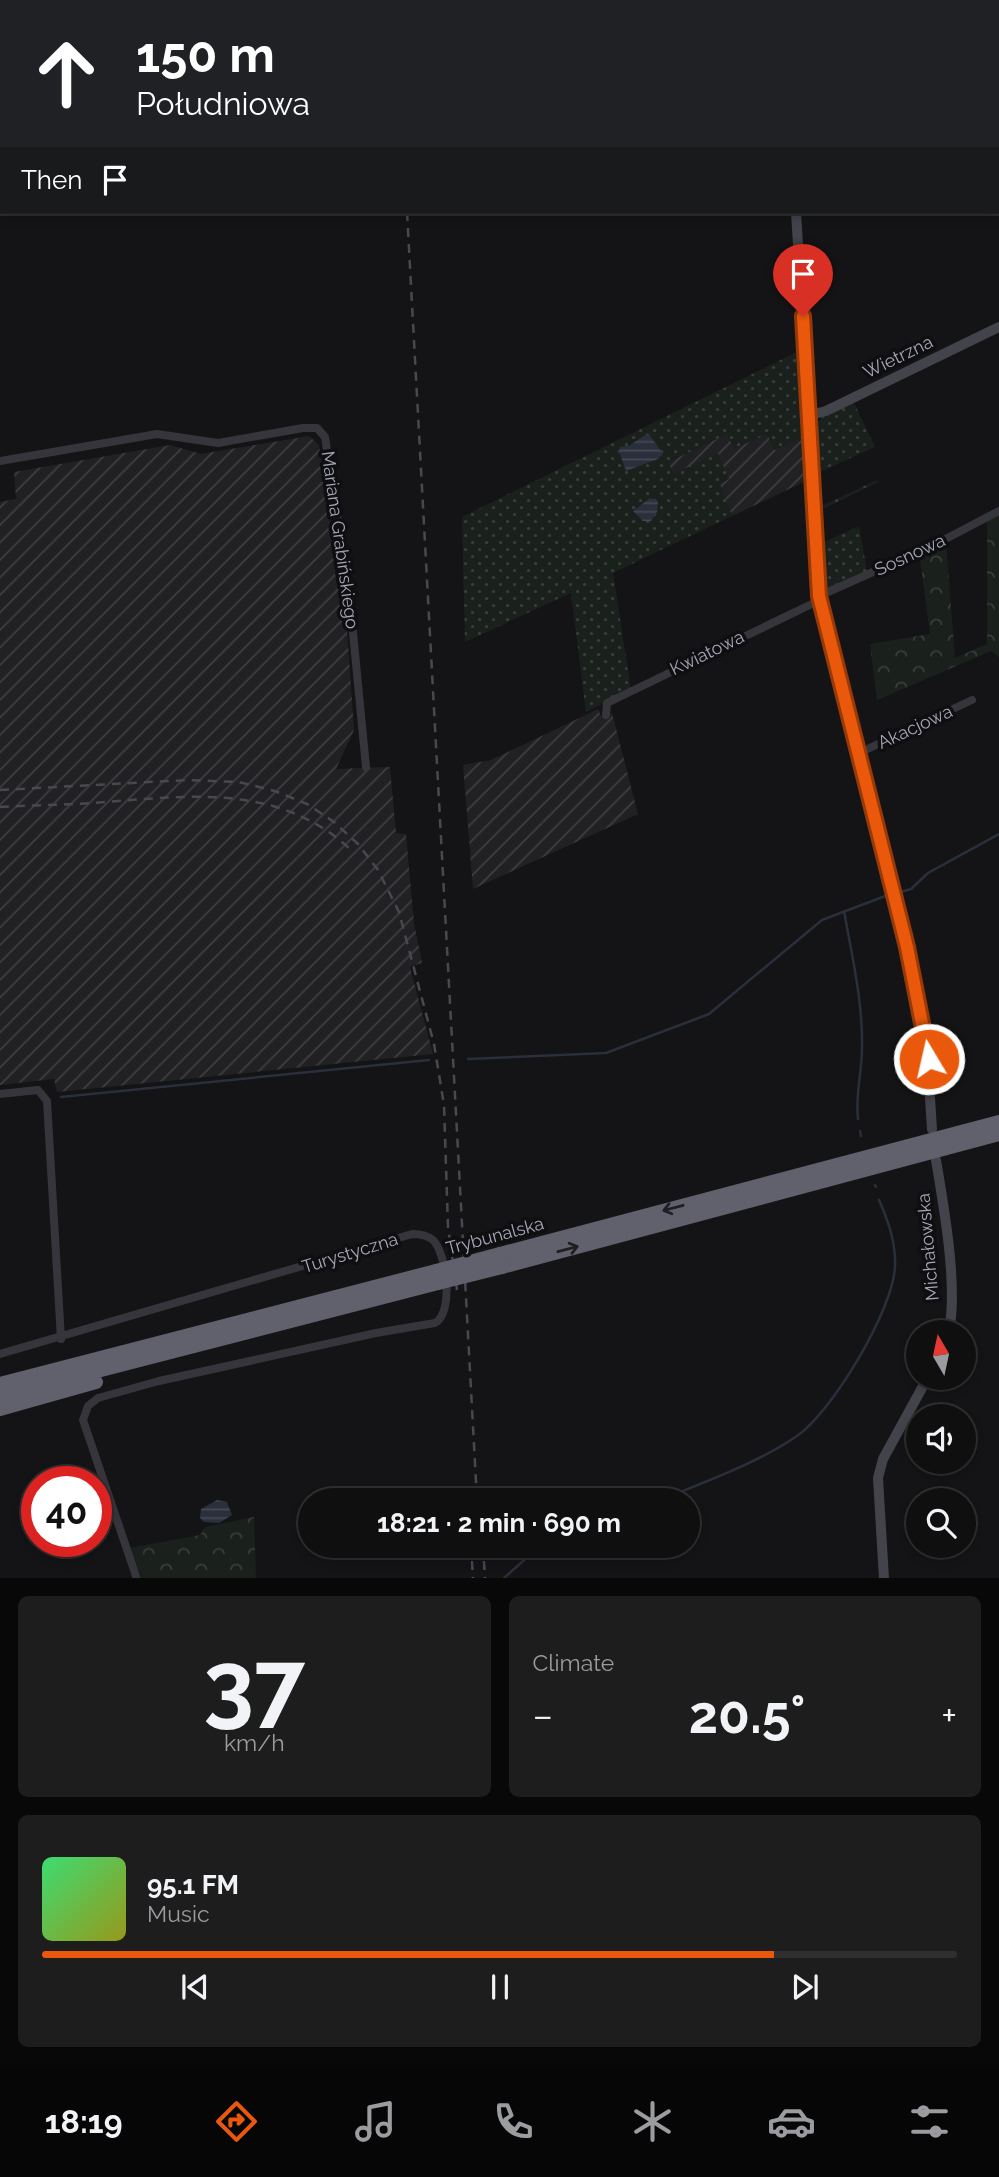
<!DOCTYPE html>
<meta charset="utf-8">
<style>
body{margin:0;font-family:Raleway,sans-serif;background:#1d1d1e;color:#f1f3f6;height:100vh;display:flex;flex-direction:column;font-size:26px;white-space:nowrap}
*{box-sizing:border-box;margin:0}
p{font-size:23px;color:#9b9c9f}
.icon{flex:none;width:38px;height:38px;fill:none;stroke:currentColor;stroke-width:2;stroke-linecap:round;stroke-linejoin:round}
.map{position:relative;height:1578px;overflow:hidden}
.side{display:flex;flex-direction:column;gap:18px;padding:18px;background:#080809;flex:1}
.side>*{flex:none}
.hud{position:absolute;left:0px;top:0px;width:999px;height:214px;box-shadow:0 4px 10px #0003,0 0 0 2px #2f2f30;background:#202124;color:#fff;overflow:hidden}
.needle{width:46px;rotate:351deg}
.fabs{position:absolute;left:906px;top:1320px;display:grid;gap:14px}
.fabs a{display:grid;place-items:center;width:70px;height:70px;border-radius:50%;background:#0f0f10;box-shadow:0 4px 10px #0003,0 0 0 2px #2f2f30;font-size:35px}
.speed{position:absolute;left:21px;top:1466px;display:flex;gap:14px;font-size:35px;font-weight:700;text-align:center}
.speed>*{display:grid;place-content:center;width:91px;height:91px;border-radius:50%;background:#0f0f10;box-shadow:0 4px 10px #0003,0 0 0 2px #2f2f30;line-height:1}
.speed .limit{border:10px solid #d22;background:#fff;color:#111}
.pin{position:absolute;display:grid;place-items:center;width:60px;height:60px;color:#fff;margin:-72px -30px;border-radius:50% 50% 50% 0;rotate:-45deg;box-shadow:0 0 7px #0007}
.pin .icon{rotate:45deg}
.me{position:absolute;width:77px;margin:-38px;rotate:351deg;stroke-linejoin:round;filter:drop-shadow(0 0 5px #0008)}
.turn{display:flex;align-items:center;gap:24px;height:147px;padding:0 21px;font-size:32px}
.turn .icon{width:91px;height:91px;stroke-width:2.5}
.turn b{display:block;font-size:49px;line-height:60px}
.then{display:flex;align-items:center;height:66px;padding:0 21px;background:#0003;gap:14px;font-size:26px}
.big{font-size:52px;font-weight:700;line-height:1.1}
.side .card{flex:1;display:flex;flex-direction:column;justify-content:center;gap:10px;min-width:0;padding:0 24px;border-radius:10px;background:#1d1d1e}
.side .dial{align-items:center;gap:0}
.dial b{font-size:91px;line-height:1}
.song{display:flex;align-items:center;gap:21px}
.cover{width:84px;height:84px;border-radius:10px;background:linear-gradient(135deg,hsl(140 70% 55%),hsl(60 70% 35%))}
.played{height:7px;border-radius:4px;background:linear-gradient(90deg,#ea580c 80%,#2f2f30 80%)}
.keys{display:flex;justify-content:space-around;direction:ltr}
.heat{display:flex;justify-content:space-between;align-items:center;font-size:38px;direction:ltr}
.side .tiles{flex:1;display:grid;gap:18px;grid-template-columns:1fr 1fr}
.card:last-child{grid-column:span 2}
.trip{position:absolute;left:298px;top:1488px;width:402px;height:70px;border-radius:35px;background:#0f0f10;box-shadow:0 4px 10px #0003,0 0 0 2px #2f2f30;font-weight:700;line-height:70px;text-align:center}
.tabs{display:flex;height:112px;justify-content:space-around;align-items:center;background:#060606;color:#9b9c9f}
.tabs .icon{width:49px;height:49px}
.tabs .active{color:#ea580c}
.tabs b{font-size:32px;color:#f1f3f6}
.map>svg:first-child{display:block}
</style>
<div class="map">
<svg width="999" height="1579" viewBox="0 0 999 1579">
<defs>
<pattern id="industrial-furrows" width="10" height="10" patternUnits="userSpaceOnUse" patternTransform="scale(1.75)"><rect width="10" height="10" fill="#212023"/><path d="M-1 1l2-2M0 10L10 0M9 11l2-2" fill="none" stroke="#3e3d41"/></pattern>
<pattern id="grass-dots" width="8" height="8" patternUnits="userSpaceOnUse" patternTransform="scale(1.75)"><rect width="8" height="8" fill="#1a211d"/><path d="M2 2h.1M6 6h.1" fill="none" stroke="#383e3c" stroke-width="1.8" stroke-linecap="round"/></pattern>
<pattern id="forest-crowns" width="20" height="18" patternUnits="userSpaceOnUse" patternTransform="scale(1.75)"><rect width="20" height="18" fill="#1a211d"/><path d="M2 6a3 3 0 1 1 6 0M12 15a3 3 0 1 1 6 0" fill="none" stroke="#383e3c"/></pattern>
<pattern id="water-rules" width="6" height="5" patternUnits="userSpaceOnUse" patternTransform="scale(1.75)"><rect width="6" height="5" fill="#292f3b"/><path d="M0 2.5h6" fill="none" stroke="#454a55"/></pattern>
</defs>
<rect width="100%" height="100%" fill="#141416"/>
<g fill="url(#industrial-furrows)">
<polygon points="727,434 768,434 775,450 801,437 804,482 732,516 719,484 673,474 668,462"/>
<polygon points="309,436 319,445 347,629 354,730 336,769 390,767 396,833 406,834 414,923 422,963 410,967 433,1054 57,1092 54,1079 0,1085 0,502 16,499 14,472 170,445 201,454"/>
<polygon points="598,709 601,716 612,713 638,814 473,889 463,765 491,760"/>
</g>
<g fill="url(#grass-dots)">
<polygon points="797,352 801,437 774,450 767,434 734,449 727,434 668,462 673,474 718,453 729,479 720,484 732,516 613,573 631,690 586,712 571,593 465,642 462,517"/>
<polygon points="854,403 875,447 818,473 819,502 824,505 877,480 878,482 817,512 814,427 822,417"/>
<polygon points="821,516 822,543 859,526 867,571 828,589 821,584 817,517"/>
</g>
<g fill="url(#forest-crowns)">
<polygon points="999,514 999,657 991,651 877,700 870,644 930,634 919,551 941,541 946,543 955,658 987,644 987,520"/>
<polygon points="254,1517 256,1578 142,1578 130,1548 200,1535 205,1527"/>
</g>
<g fill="url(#water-rules)">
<polygon points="648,433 663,454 658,459 626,471 619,451 620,447 629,446"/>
<polygon points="650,498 658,501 657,512 651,521 643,521 633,511"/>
<polygon points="217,1500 227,1502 232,1515 219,1523 204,1522 200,1518 201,1509"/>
</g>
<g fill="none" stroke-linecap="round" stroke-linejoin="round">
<g stroke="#292f3b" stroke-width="2.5">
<polyline points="894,894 911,889 928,873 999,834"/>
<path d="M844 911C852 956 863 1002 862 1048 862 1073 855 1095 858 1119"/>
<polyline points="468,1059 606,1053 709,1014 822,920 888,895"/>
<polyline points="61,1097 429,1060"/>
<polyline points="860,1131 861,1136"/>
<polyline points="875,1185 876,1187"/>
<path d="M661 1500C706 1481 756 1464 797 1436 832 1412 893 1310 895 1267 896 1243 889 1223 879 1200"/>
<polyline points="503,1579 532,1553 550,1545"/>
</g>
<g stroke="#35353b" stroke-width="8">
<polyline points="37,2 42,0"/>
<polyline points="0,10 2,10"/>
<polyline points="0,461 157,434 218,443 303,428 317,428 325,437 349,591 366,767"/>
<polyline points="819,596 936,544 999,511"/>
<polyline points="606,715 607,703 820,600"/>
<polyline points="859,753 972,700"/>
<polyline points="0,1094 38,1090 47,1101 61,1339"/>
<path d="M0 1354 412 1234C420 1234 427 1235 433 1240 447 1254 454 1313 435 1323L376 1333 159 1381 98 1398 88 1406 83 1420 137 1579"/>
</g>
<g stroke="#43434b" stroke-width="10">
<polyline points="782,0 782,2"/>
<polyline points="796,212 819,596 926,1037 932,1129"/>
<polyline points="810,415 826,411 999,327"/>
<path d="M936 1160C944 1208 958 1285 949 1332"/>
<polyline points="884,1579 878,1478 883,1459 928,1377"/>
</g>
<g stroke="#60616d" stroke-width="14">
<polyline points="500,1254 999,1122"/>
<polyline points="502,1267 999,1134"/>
<polyline points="0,1384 436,1271"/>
<polyline points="0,1396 438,1283"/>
<polyline points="0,1409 96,1382"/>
</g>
<g stroke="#484850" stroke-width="2.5" stroke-dasharray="9 7" stroke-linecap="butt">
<polyline points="399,0 400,2"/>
<polyline points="407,212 477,1500"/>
<polyline points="0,790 188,780 239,782 275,791 307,804 334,822 358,844 378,870 399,912 434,1044 444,1105 448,1227 457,1290"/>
<path d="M0 807C35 805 71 805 106 802 194 795 279 785 349 848"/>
<polyline points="471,1545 473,1579"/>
<polyline points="483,1545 485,1579"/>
</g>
<g stroke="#60616d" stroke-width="14">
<polyline points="436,1271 500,1254"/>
<polyline points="438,1283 502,1267"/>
</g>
</g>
<defs><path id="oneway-shaft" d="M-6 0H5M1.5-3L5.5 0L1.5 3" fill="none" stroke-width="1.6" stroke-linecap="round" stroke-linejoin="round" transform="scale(1.75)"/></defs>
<g stroke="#1f1f23">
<use href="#oneway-shaft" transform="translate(673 1208) rotate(165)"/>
<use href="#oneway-shaft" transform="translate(568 1249) rotate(-15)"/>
</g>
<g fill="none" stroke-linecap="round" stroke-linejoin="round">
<g stroke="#983908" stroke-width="18">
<polyline id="route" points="803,316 819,596 907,947 929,1059"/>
</g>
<use href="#route" stroke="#ea580c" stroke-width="12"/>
</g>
<g text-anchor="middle" stroke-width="7" stroke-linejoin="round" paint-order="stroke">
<g font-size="18" fill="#a5a6b7" stroke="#0f0f11">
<text transform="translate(898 357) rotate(-26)" y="6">Wietrzna</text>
<text transform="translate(340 540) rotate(82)" y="6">Mariana Grabińskiego</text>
<text transform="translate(910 555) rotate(-25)" y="6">Sosnowa</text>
<text transform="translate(707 653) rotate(-26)" y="6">Kwiatowa</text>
<text transform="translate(915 727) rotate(-25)" y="6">Akacjowa</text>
<text transform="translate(495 1236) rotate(-15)" y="6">Trybunalska</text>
<text transform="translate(928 1247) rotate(-95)" y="6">Michałowska</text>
<text transform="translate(350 1253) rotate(-17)" y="6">Turystyczna</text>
</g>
</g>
</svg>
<div class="fabs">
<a><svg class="needle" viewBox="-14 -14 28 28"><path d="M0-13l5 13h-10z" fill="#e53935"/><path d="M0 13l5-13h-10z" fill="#9b9c9f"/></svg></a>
<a><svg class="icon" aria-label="sound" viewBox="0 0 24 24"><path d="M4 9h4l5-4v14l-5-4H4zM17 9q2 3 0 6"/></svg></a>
<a><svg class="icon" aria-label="search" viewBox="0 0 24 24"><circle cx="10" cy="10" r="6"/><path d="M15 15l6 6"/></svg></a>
</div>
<div class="speed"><div class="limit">40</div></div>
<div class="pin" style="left:803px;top:316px;background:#d93025"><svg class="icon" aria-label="arrive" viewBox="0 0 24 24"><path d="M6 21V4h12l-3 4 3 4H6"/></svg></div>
<svg class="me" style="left:929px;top:1059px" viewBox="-20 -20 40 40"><circle r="17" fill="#ea580c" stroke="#fff" stroke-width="3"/><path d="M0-11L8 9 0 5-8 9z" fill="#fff"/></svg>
<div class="trip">18:21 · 2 min · 690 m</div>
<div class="hud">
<div class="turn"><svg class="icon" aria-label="ahead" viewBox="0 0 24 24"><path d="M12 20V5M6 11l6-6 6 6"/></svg><div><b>150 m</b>Południowa</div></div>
<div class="then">Then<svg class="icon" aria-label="arrive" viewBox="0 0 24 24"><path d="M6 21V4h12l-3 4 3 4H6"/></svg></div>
</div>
</div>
<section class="side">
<div class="tiles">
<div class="card dial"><b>37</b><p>km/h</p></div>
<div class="card"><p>Climate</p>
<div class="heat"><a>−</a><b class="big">20.5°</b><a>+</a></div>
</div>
<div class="card">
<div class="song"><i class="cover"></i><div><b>95.1 FM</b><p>Music</p></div></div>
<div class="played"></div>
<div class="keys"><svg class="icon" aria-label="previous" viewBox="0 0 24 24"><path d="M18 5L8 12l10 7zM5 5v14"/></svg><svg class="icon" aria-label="pause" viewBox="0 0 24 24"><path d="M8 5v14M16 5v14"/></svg><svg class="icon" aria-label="next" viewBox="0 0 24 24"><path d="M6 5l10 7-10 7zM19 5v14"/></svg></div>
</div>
</div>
</section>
<nav class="tabs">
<b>18:19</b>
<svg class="icon active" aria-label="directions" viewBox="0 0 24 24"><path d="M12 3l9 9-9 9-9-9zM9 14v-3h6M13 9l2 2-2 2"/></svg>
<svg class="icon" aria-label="music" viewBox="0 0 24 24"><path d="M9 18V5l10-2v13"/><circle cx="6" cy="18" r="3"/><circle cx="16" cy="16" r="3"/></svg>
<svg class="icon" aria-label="phone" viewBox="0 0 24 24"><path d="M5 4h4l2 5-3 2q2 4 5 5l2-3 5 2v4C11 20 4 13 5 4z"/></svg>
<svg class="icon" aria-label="climate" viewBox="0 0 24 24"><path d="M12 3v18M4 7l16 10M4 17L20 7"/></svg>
<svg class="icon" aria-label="car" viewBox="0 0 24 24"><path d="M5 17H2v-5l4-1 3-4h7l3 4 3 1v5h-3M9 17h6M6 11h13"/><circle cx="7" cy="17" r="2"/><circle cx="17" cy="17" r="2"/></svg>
<svg class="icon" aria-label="filters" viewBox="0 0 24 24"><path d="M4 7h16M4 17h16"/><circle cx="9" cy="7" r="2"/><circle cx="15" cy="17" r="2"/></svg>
</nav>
